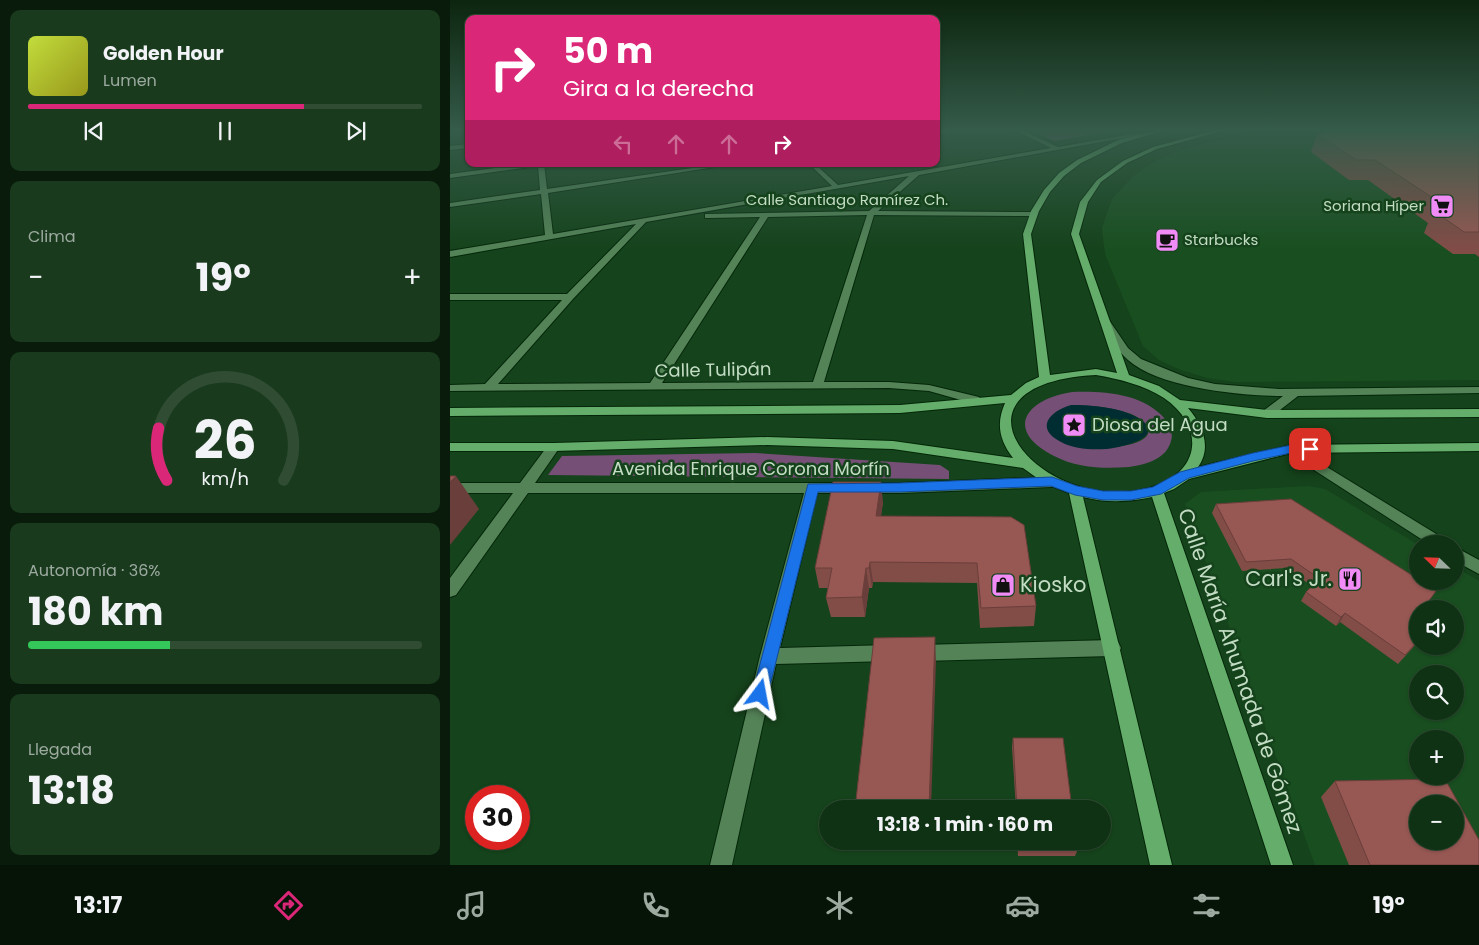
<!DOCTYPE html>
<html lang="es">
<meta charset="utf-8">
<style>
body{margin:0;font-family:Poppins,sans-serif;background:#193a1d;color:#f1f3f6;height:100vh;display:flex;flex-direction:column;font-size:19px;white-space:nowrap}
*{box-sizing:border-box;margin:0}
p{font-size:16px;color:#9caaa0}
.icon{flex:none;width:28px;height:28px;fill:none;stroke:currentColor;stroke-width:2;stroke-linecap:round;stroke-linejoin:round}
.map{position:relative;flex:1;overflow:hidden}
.details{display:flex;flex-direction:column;gap:10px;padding:10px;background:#091c0b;width:450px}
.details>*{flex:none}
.hud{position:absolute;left:15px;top:15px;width:475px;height:152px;border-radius:10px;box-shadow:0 1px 4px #0004,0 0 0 1px #304d34;background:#db2777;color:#fff;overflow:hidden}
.needle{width:32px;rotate:293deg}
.controls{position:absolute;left:959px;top:535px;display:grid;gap:10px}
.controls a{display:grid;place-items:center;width:55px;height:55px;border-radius:50%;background:#103214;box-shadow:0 1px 4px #0004,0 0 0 1px #304d34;font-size:25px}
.speed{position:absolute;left:15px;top:785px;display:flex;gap:10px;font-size:25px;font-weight:700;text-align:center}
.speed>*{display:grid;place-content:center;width:65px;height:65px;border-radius:50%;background:#103214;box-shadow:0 1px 4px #0004,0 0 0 1px #304d34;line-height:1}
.speed .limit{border:8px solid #d22;background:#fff;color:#111}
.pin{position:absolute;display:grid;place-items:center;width:42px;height:42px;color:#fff;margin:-21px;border-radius:10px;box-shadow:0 2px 8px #0006}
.me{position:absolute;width:55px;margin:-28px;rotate:13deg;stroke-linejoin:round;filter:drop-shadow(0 0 4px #0008)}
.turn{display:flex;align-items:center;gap:18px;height:105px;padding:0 15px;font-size:22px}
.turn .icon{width:65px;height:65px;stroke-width:2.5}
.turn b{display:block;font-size:35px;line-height:42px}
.lanes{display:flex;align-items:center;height:48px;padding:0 15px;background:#0003;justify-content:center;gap:25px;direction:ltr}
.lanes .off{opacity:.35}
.big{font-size:38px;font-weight:700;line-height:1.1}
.details .tile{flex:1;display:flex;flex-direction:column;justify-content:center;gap:8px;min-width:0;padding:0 18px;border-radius:10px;background:#193a1d}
.details .dial{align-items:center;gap:0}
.dial svg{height:130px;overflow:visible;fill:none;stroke:#304d34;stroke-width:7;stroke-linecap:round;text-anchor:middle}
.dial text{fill:#f1f3f6;stroke:none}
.song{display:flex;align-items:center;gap:15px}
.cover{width:60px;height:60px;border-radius:8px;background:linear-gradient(135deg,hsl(70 70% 55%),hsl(60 70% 35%))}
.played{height:5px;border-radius:2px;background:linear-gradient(90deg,#db2777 70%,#304d34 70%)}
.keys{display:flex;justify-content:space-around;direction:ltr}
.heat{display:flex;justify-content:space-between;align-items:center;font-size:28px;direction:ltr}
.charge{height:8px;border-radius:4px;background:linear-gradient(90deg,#34c759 36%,#304d34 0)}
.trip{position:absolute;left:369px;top:800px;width:292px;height:50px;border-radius:25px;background:#103214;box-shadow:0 1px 4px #0004,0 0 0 1px #304d34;font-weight:700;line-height:50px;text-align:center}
.tab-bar{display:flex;height:80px;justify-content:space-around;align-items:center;background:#061408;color:#9caaa0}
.tab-bar .icon{width:35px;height:35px}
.tab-bar .on{color:#db2777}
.tab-bar b{font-size:22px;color:#f1f3f6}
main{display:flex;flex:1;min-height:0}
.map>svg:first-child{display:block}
</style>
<main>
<section class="details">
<div class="tile">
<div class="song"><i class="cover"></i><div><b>Golden Hour</b><p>Lumen</p></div></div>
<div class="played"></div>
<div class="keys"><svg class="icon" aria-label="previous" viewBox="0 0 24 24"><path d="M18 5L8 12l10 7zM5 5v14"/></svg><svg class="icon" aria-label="pause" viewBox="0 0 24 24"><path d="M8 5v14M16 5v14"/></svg><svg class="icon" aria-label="next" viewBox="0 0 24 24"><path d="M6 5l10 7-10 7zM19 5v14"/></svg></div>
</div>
<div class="tile"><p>Clima</p>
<div class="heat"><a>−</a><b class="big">19°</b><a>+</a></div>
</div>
<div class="tile dial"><svg viewBox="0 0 100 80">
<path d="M14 69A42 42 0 1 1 86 69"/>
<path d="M14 69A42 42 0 0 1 9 37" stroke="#db2777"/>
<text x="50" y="56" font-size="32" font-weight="700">26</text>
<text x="50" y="72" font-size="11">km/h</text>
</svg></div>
<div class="tile"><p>Autonomía · 36%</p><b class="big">180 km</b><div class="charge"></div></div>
<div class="tile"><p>Llegada</p><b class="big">13:18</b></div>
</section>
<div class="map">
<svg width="1029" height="865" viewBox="0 0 1029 865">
<rect width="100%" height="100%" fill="#15431b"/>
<g fill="#194f20" fill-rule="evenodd">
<polygon points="821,129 1029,129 1029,380 785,382 757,378 731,370 709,360 693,346 655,254 652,228 662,199 683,176 707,160 736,148"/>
<path d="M859 486 875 489 967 544 968 581H1005V567L1029 581V865H865L735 504 751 492ZM968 609H1005V646H968ZM968 674H1005V711H968ZM968 739H1005V776H968ZM968 804H1005V841H968Z"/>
</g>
<g fill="#754f76" fill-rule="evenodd">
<polygon points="578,129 673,129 604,141"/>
<path d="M622 392C653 391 693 393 715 419 721 426 724 434 720 444 714 460 694 465 679 467 654 469 627 468 604 456 553 430 576 399 622 392ZM621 405C640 405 682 408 695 423 714 447 649 449 639 449Z"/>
<polygon points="305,453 490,465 499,471 499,479 98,475 112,456"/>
</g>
<path fill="#002d32" d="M621 405C642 405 669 407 688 418 720 437 669 448 656 449 641 450 624 449 611 442 584 428 600 411 621 405Z"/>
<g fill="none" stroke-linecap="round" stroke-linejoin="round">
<g stroke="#042709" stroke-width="2">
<g id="minor">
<polygon points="503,129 517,129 486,135 486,131"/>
<path d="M562 129H569L608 147 687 133 690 135 469 175 428 211 582 212 586 214 582 216 424 215 374 382H439L479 385 529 397 531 400 529 403 525 404 479 391 439 388 0 391V385L35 384 112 300H0V294H117L186 224 0 257V251L95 235 91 194 0 207V203L90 190 88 166 0 178V174L75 164H94L97 189 270 164H284L98 193 103 234 382 186 359 164H365L388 185 601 148ZM459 176 419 211 255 214V218H258L310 217 200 383 48 384 123 299 196 222ZM417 215 363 382 212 383 318 217Z"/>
<polygon points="19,144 19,148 0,150 0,146"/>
<path d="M654 316 657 317 678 348 691 359 738 378 765 384 829 389 1029 387V393L848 396 821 417H813L811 414 813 411 833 396C792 396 709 388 678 360 665 349 658 332 649 319Z"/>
<polygon points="104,443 110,447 85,483 450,483 601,477 606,479 608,482 606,485 601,487 450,493 367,493 330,648 440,645 446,647 449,653 446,659 440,661 326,664 282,865 260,865 310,656 354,493 78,493 6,595 0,597 0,578 63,493 0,493 0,483 70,483 99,444"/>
<polygon points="841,445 996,540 998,544 979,544 836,452 835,449"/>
<polygon points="1005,547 1029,560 1029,574 1005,561"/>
<polygon points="662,640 668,642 671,648 668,654 662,656 470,661 464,659 461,653 464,647 470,645"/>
</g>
</g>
<g stroke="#042709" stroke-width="2">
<path id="major" d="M710 129H719L672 143 631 163 614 176 600 192 589 211 581 234 600 375 646 369 667 373 621 234 630 202 647 180 673 161 703 147 770 129H779L707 149 677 163 651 182 638 202 629 234 679 375 709 386 730 400 817 410 1029 409V417L817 418 738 408C753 425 762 448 748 467L841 445 1029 443V451L841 453 739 479 724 489 714 493 843 865H821L702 497C680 502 656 503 633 497L722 865H700L619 493 594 483 573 468 443 449 317 445 104 451H0V443H104L317 437 443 441 563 458C549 440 546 423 555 403L450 413 0 416V408L450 405 561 395 576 383 589 377 573 234 581 211 594 190 609 173 627 160 668 140ZM646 375C669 379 694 385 714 398 757 428 750 474 699 488 590 517 480 384 646 375Z"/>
</g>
<use href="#minor" fill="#548357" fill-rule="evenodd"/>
<use href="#major" fill="#65ad6b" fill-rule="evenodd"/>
</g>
<g fill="#824c47">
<polygon points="1029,129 1029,257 1025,254 1003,254 974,233 978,223 918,180 899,180 861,152 867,134"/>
<polygon points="433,502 431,516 561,517 586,606 584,626 530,628 527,583 423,582 422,588 419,588 415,617 381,617 376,598 378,588 369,588 365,568"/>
<polygon points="766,504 978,602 968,642 948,664 890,622 886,626 851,601 856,592 862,586 836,568 792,571 762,513"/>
<polygon points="563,738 622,809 566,809 562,747"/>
<polygon points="885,781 1029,865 899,865 871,797"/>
<polygon points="567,841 627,841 628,849 625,856 568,856"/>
</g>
<g fill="#6a3e3a">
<polygon points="6,476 29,509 0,545 0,482"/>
<polygon points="431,482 433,502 428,536 426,516"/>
<polygon points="420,562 423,582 422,588 419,568"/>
<polygon points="416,568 419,588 415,617 412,597"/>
<polygon points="895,613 890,622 886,626 891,617"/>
<polygon points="485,637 486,662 481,809 479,809"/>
</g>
<g fill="#975853" stroke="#6a3e3a" fill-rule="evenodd">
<polygon points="891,129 1029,129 1029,232 1014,232 984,211 1003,211 925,160 906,160 867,134"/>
<polygon points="0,476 6,476 0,482"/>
<polygon points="383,482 431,482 426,516 561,517 574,525 586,606 531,608 527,563 420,562 419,568 416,568 412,597 376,598 382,568 365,568"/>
<polygon points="841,499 968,579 968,581 970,581 986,591 978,602 989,609 968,609 968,641 955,655 895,613 891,617 856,592 870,579 841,559 796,562 766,504"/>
<polygon points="485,637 479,809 405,809 424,638"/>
<polygon points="563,738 613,738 622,809 567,809"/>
<path d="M995 779 1029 840V865H920L885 781ZM968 804H1005V841H968Z"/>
<polygon points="569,841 627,841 628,849 569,849"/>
</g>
<linearGradient id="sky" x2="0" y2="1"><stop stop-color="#0c250f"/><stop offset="0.52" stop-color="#355b4a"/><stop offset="1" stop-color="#355b4a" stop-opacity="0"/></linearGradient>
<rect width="1029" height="250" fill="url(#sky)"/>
<polygon fill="#1a73e8" stroke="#114b97" points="841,445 860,445 866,449 860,453 841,453 803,461 739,478 711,494 681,500 653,500 625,495 601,486 450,492 368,492 318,694 316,700 310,702 304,700 302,694 358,484 450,483 602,477 627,486 653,491 681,491 703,487 730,472 803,453"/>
<defs>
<g id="supermarket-square" transform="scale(1.25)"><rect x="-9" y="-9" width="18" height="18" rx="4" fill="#f18bf5" stroke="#15431b"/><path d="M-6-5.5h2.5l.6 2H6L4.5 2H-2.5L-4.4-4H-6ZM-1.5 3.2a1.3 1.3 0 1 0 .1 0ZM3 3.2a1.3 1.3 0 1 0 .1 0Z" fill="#111"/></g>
<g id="cafe-square" transform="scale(1.25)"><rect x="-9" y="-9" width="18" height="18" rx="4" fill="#f18bf5" stroke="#15431b"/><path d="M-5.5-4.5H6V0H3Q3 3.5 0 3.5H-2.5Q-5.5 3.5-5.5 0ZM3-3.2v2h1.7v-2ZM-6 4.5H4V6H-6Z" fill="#111"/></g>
<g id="sight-square" transform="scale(1.25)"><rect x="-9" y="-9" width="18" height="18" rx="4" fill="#f18bf5" stroke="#15431b"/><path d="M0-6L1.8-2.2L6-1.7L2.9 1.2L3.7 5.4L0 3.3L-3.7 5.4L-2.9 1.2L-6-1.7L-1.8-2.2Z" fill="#111"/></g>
<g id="restaurant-square" transform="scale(1.25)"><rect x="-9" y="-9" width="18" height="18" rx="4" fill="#f18bf5" stroke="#15431b"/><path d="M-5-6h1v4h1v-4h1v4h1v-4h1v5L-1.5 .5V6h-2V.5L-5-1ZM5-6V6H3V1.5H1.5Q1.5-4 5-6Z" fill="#111"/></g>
<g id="shop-square" transform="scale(1.25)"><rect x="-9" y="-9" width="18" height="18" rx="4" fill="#f18bf5" stroke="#15431b"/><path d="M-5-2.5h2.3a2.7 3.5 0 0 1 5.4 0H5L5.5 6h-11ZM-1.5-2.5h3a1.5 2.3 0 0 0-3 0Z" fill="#111"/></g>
</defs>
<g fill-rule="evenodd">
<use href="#supermarket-square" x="992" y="206"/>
<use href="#cafe-square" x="717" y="240"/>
<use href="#sight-square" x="624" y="425"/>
<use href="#restaurant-square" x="900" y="579"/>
<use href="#shop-square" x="553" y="585"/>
</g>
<g text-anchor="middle" stroke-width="5" stroke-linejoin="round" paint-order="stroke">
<g font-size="15" fill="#c3dcc4" stroke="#15431b">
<text x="397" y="205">Calle Santiago Ramírez Ch.</text>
</g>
<g font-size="15" fill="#c3dcc4" stroke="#15431b" text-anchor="end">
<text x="974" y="211">Soriana Híper</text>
<text x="734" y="245" text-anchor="start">Starbucks</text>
</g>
<g font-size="18" fill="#c3dcc4" stroke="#15431b">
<text transform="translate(263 370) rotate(-1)" y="6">Calle Tulipán</text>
<text x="301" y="475">Avenida Enrique Corona Morfín</text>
</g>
<g font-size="18" fill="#c3dcc4" stroke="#15431b" text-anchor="start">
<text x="642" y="431">Diosa del Agua</text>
</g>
<g font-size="21" fill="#c3dcc4" stroke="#15431b" text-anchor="end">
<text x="882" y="586">Carl's Jr.</text>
<text x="570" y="592" text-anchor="start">Kiosko</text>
</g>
<g font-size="21" fill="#c3dcc4" stroke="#15431b">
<text transform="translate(790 671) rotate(71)" y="7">Calle María Ahumada de Gómez</text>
</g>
</g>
</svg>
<div class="controls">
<a><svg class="needle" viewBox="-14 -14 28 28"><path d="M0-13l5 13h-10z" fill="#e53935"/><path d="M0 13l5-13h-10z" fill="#9caaa0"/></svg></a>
<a><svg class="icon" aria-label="sound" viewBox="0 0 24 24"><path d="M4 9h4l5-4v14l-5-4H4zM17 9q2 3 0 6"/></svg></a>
<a><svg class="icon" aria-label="search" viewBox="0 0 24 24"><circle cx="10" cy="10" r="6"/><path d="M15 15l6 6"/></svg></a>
<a>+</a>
<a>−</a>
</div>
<div class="speed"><div class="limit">30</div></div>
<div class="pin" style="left:860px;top:449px;background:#d93025"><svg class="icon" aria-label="arrive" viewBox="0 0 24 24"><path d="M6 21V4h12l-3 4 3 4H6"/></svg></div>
<svg class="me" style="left:310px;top:694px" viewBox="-20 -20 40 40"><path d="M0-17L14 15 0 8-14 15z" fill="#1a73e8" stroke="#fff" stroke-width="4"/></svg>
<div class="trip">13:18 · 1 min · 160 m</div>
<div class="hud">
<div class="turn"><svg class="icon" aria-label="right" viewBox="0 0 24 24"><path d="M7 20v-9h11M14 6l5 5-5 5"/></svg><div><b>50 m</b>Gira a la derecha</div></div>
<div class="lanes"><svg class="icon off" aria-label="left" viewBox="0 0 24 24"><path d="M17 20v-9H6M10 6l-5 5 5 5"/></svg><svg class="icon off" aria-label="ahead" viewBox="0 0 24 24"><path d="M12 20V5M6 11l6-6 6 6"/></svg><svg class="icon off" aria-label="ahead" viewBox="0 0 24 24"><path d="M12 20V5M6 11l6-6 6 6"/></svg><svg class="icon" aria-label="right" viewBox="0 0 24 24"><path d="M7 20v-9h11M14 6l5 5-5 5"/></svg></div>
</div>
</div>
</main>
<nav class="tab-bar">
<b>13:17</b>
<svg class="icon on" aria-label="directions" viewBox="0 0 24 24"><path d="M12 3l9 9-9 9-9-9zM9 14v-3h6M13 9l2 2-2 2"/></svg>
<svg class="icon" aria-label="music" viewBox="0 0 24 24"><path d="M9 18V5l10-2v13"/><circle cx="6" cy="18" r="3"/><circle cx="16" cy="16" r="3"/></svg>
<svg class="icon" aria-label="phone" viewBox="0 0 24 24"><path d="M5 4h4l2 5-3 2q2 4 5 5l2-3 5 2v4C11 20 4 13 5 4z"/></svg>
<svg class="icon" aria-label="climate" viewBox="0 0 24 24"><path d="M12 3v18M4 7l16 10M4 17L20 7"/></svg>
<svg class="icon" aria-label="car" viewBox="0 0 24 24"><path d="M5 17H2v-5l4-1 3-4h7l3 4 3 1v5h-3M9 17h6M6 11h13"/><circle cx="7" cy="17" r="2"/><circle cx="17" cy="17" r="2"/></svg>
<svg class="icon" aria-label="filters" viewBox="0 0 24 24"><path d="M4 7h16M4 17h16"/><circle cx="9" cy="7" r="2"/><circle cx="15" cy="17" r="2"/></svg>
<b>19°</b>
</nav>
